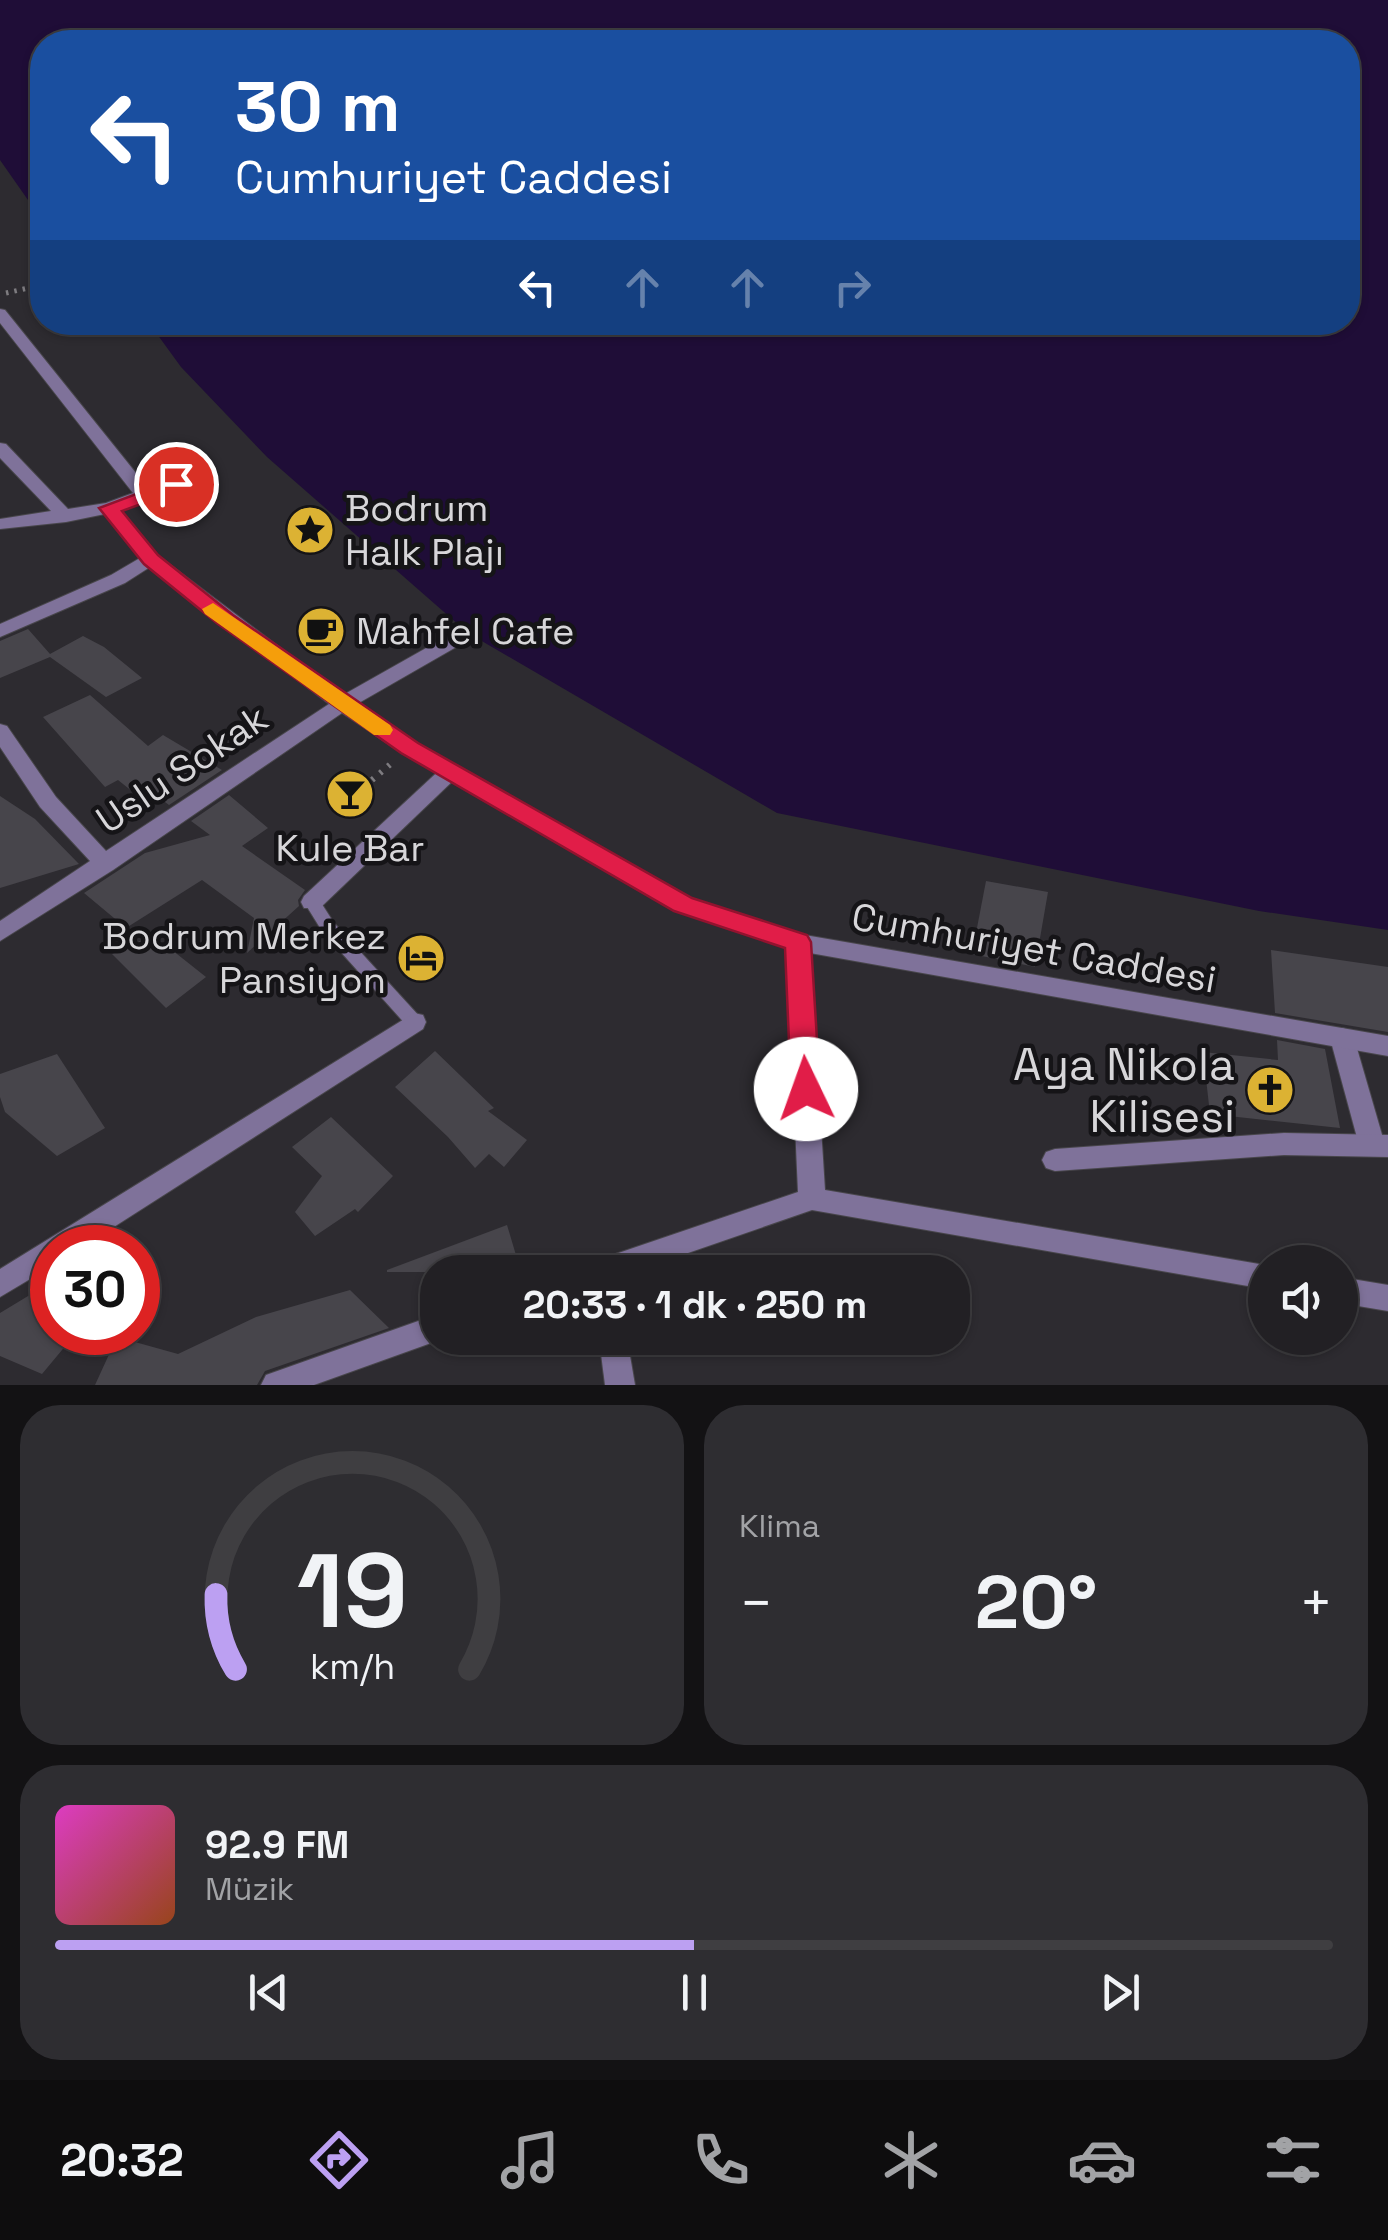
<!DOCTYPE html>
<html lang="tr">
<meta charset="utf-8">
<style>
body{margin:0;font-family:"Space Grotesk",sans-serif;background:#2e2d31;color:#f1f3f6;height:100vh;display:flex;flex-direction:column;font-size:38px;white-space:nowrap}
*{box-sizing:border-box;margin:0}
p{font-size:32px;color:#a2a3a6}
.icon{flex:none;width:55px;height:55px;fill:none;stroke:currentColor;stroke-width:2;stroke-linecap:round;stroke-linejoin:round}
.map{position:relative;height:1385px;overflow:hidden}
.drawer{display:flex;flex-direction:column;gap:20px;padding:20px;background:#131214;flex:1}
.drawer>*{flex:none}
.guide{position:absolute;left:30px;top:30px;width:1330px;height:305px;border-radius:40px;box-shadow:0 2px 8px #0004,0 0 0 2px #3f3e41;background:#1a4fa0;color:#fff;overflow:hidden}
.fabs{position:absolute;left:1248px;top:1245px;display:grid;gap:20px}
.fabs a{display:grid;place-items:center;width:110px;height:110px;border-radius:50%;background:#222024;box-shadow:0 2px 8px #0004,0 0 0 2px #3f3e41;font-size:50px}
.speed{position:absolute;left:30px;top:1225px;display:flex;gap:20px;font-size:50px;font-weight:700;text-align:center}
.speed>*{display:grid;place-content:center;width:130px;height:130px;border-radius:50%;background:#222024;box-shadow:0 2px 8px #0004,0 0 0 2px #3f3e41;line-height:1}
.speed .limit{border:15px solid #d22;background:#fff;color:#111}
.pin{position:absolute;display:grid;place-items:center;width:85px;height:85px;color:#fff;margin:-42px;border:5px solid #fff;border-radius:50%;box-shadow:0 2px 10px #0007}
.me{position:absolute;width:110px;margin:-55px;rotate:357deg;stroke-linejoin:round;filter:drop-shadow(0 0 8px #0008)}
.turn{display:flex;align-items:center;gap:35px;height:210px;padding:0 40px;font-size:45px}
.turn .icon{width:130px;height:130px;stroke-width:2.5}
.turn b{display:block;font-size:70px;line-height:85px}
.lanes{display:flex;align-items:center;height:95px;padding:0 40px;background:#0003;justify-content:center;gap:50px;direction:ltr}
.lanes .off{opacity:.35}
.big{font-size:75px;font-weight:800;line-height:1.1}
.drawer .widget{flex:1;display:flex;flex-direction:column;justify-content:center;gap:15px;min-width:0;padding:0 35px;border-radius:40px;background:#2e2d31}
.drawer .dial{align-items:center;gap:0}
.dial svg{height:260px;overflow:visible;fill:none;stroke:#3f3e41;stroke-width:7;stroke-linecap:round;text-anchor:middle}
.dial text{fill:#f1f3f6;stroke:none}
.song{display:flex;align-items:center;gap:30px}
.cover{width:120px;height:120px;border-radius:15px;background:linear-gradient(135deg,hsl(310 70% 55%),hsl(20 70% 35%))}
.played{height:10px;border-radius:5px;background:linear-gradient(90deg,#bca0f2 50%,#3f3e41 50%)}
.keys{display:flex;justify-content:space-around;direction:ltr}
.heat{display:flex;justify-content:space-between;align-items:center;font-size:55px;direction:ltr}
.drawer .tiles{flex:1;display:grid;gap:20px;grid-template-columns:1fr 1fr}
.widget:last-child{grid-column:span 2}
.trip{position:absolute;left:420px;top:1255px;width:550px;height:100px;border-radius:40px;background:#222024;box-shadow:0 2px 8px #0004,0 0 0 2px #3f3e41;font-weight:800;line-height:100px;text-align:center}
.tabs{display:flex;height:160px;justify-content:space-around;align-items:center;background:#0e0d0e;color:#a2a3a6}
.tabs .icon{width:70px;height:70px}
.tabs .selected{color:#bca0f2}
.tabs b{font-size:45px;color:#f1f3f6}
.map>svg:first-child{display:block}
</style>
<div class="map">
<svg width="1388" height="1385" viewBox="0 0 1388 1385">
<rect width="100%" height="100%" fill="#2d2b30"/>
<polygon fill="#1f0d37" points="0,0 1388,0 1388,930 1259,911 777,813 468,633 267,457 181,367 149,323 1348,322 1348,42 42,42 42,220 0,160"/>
<g fill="#47454b">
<polygon points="28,629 50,654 83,636 104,647 142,678 106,697 50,657 0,678 0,641"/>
<polygon points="90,695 148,746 163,735 222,770 169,805 149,790 138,796 118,780 105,787 43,717"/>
<polygon points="229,795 268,828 242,846 305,890 298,900 299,906 247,953 254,918 202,880 126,928 84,893 145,853 210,835 191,821"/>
<polygon points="0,796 35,819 79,864 0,888"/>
<polygon points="986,881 1048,892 1035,967 972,954"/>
<polygon points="153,935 206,977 166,1008 112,954"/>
<polygon points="1271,950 1388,967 1388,1032 1275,1013"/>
<polygon points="1277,1040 1325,1049 1340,1128 1210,1114 1203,1052 1278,1060"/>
<polygon points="435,1051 494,1108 488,1111 527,1140 504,1167 489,1154 475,1168 448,1137 395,1087"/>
<polygon points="57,1054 105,1128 57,1156 5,1112 0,1097 0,1074"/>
<polygon points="331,1117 393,1176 358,1212 355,1209 315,1236 295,1212 322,1176 292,1147"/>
<polygon points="507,1225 521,1272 387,1272 387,1270"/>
<polygon points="38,1290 52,1301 52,1332 77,1332 42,1374 0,1356 0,1313"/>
<polygon points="350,1290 389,1328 265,1371 257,1385 95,1385 117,1337 178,1354 256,1317"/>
</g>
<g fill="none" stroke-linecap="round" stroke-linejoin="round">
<g stroke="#48464b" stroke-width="2">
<polygon id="service" points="312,896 318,898 334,923 420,1017 422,1022 420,1027 414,1029 408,1027 322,931 304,902 306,898"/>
</g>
<g stroke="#48464b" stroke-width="2">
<g id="pedestrian">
<polygon points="452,763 463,770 459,775 320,908 304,908 301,902 304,896 445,765"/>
<polygon points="1342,1028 1351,1031 1354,1038 1385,1145 1381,1153 1372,1156 1363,1153 1359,1145 1330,1038 1333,1031"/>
</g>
</g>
<g stroke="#48464b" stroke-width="2">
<g id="minor">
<polygon points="0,309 5,310 148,488 207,469 215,474 120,510 157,555 343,695 451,634 465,634 468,638 465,642 357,704 416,743 691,898 799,934 1388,1036 1388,1056 810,953 825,1190 1265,1265 1265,1289 812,1210 633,1272 585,1272 589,1263 798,1192 787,947 675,910 402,753 342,713 113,870 0,941 0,921 90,861 40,807 0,747 0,724 7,726 56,797 106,851 329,704 150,567 125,583 0,637 0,624 111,575 140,558 105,514 66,522 0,529 0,519 51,511 0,458 0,443 6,444 68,509 106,503 133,493 0,323"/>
<polygon points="414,1013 423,1015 426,1022 423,1029 81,1248 52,1248 52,1266 0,1297 0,1269"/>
<polygon points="1284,1133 1388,1135 1388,1157 1284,1155 1055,1171 1046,1168 1042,1160 1046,1152 1055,1149"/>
<polygon points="1340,1277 1388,1285 1388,1311 1340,1303"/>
<polygon points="438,1314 438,1338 445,1338 314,1385 261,1385 266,1375"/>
<polygon points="599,1338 627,1338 635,1385 605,1385"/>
</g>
</g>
<polyline stroke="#7e7c80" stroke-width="5" stroke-dasharray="2.5 6" stroke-linecap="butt" points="6,293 42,285"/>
<polyline stroke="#7e7c80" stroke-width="6" stroke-dasharray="2.5 8" stroke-linecap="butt" points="372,780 393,762"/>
<use href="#service" fill="#7f729a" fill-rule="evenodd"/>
<use href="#pedestrian" fill="#7f729a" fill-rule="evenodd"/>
<use href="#minor" fill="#7f729a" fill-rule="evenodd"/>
</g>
<polygon fill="#e11d48" stroke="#92132f" stroke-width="2.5" points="176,479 185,484 182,489 122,511 158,555 233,615 418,743 692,898 807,935 811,942 820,1089 816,1097 806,1101 795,1097 791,1089 785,948 674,911 401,753 218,624 144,564 99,508"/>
<polygon fill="#f59e0b" points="213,603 390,725 393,730 390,735 374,735 205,614 202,609"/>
<defs>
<g id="sight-disc" transform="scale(2.5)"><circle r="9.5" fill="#dcb233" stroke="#151417"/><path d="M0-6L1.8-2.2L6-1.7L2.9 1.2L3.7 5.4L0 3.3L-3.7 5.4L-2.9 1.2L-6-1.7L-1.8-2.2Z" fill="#111"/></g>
<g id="cafe-disc" transform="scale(2.5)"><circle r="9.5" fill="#dcb233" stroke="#151417"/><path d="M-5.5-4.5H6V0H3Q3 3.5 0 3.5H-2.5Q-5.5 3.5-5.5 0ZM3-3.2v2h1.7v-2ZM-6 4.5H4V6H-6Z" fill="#111"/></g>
<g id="bar-disc" transform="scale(2.5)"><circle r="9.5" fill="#dcb233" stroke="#151417"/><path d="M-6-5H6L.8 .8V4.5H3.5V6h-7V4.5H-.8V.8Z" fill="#111"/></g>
<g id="hotel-disc" transform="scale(2.5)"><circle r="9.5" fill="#dcb233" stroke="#151417"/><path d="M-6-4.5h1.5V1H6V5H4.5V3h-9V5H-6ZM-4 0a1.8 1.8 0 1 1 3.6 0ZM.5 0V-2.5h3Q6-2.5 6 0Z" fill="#111"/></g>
<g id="church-disc" transform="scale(2.5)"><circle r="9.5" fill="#dcb233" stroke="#151417"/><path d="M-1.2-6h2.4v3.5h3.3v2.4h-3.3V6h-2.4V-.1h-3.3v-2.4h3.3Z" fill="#111"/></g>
</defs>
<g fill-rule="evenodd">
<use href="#sight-disc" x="310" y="530"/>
<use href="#cafe-disc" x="321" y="631"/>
<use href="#bar-disc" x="350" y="794"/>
<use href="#hotel-disc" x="421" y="958"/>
<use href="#church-disc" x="1270" y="1090"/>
</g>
<g text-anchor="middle" stroke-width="9" stroke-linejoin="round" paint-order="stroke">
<g font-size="38" fill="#d7d6d9" stroke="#151417" text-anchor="start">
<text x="345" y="521">Bodrum<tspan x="345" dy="44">Halk Plajı</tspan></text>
<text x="356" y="644">Mahfel Cafe</text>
<text x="350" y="861" text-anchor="middle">Kule Bar</text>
<text x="386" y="949" text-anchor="end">Bodrum Merkez<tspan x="386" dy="44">Pansiyon</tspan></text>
</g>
<g font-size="38" fill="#d7d6d9" stroke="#151417">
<text transform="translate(182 769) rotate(-34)" y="13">Uslu Sokak</text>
<text transform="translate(1034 948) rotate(10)" y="13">Cumhuriyet Caddesi</text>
</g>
<g font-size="45" fill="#d7d6d9" stroke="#151417" text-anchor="end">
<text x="1235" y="1080">Aya Nikola<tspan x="1235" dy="52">Kilisesi</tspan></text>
</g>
</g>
</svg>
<div class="fabs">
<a><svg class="icon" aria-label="sound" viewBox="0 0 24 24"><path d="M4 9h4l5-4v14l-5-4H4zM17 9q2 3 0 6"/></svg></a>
</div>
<div class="speed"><div class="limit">30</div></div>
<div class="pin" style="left:176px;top:484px;background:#d93025"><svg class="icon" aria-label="arrive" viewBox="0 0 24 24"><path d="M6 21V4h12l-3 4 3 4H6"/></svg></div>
<svg class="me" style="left:806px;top:1089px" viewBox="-20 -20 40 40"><circle r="19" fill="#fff"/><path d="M0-13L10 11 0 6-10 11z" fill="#e11d48"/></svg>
<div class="trip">20:33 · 1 dk · 250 m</div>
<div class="guide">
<div class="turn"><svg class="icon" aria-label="left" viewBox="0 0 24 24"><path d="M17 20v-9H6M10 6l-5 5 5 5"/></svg><div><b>30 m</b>Cumhuriyet Caddesi</div></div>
<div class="lanes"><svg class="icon" aria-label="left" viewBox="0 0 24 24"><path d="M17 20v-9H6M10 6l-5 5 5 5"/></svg><svg class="icon off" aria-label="ahead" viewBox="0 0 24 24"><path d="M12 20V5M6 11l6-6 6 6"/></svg><svg class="icon off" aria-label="ahead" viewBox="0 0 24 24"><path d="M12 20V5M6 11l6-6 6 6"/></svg><svg class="icon off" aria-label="right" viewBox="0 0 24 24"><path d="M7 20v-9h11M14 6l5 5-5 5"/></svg></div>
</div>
</div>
<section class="drawer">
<div class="tiles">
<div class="widget dial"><svg viewBox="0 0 100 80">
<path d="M14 69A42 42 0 1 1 86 69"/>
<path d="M14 69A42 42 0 0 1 8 46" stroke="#bca0f2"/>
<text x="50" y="56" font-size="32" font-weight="700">19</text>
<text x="50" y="72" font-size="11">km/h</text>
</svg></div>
<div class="widget"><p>Klima</p>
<div class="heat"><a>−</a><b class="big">20°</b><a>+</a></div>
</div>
<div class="widget">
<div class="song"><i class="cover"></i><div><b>92.9 FM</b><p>Müzik</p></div></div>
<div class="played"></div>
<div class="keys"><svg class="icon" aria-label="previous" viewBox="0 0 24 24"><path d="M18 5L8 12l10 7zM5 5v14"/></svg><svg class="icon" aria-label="pause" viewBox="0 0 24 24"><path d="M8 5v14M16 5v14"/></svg><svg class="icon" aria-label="next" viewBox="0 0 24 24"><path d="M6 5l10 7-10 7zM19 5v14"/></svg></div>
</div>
</div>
</section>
<nav class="tabs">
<b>20:32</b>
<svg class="icon selected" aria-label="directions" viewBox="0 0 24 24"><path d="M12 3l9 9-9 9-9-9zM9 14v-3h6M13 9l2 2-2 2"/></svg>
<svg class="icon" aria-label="music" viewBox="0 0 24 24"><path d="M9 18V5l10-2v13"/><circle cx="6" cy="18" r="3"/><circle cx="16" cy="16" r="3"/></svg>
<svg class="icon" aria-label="phone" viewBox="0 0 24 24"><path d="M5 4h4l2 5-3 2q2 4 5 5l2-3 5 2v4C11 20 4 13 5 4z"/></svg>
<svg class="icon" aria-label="climate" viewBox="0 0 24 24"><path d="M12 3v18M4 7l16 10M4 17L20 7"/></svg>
<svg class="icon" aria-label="car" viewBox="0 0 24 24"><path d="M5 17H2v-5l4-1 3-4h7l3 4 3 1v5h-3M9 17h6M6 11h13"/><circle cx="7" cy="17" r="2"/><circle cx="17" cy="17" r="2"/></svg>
<svg class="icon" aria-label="filters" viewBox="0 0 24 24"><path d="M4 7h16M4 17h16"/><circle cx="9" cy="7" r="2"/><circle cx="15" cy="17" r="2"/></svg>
</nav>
